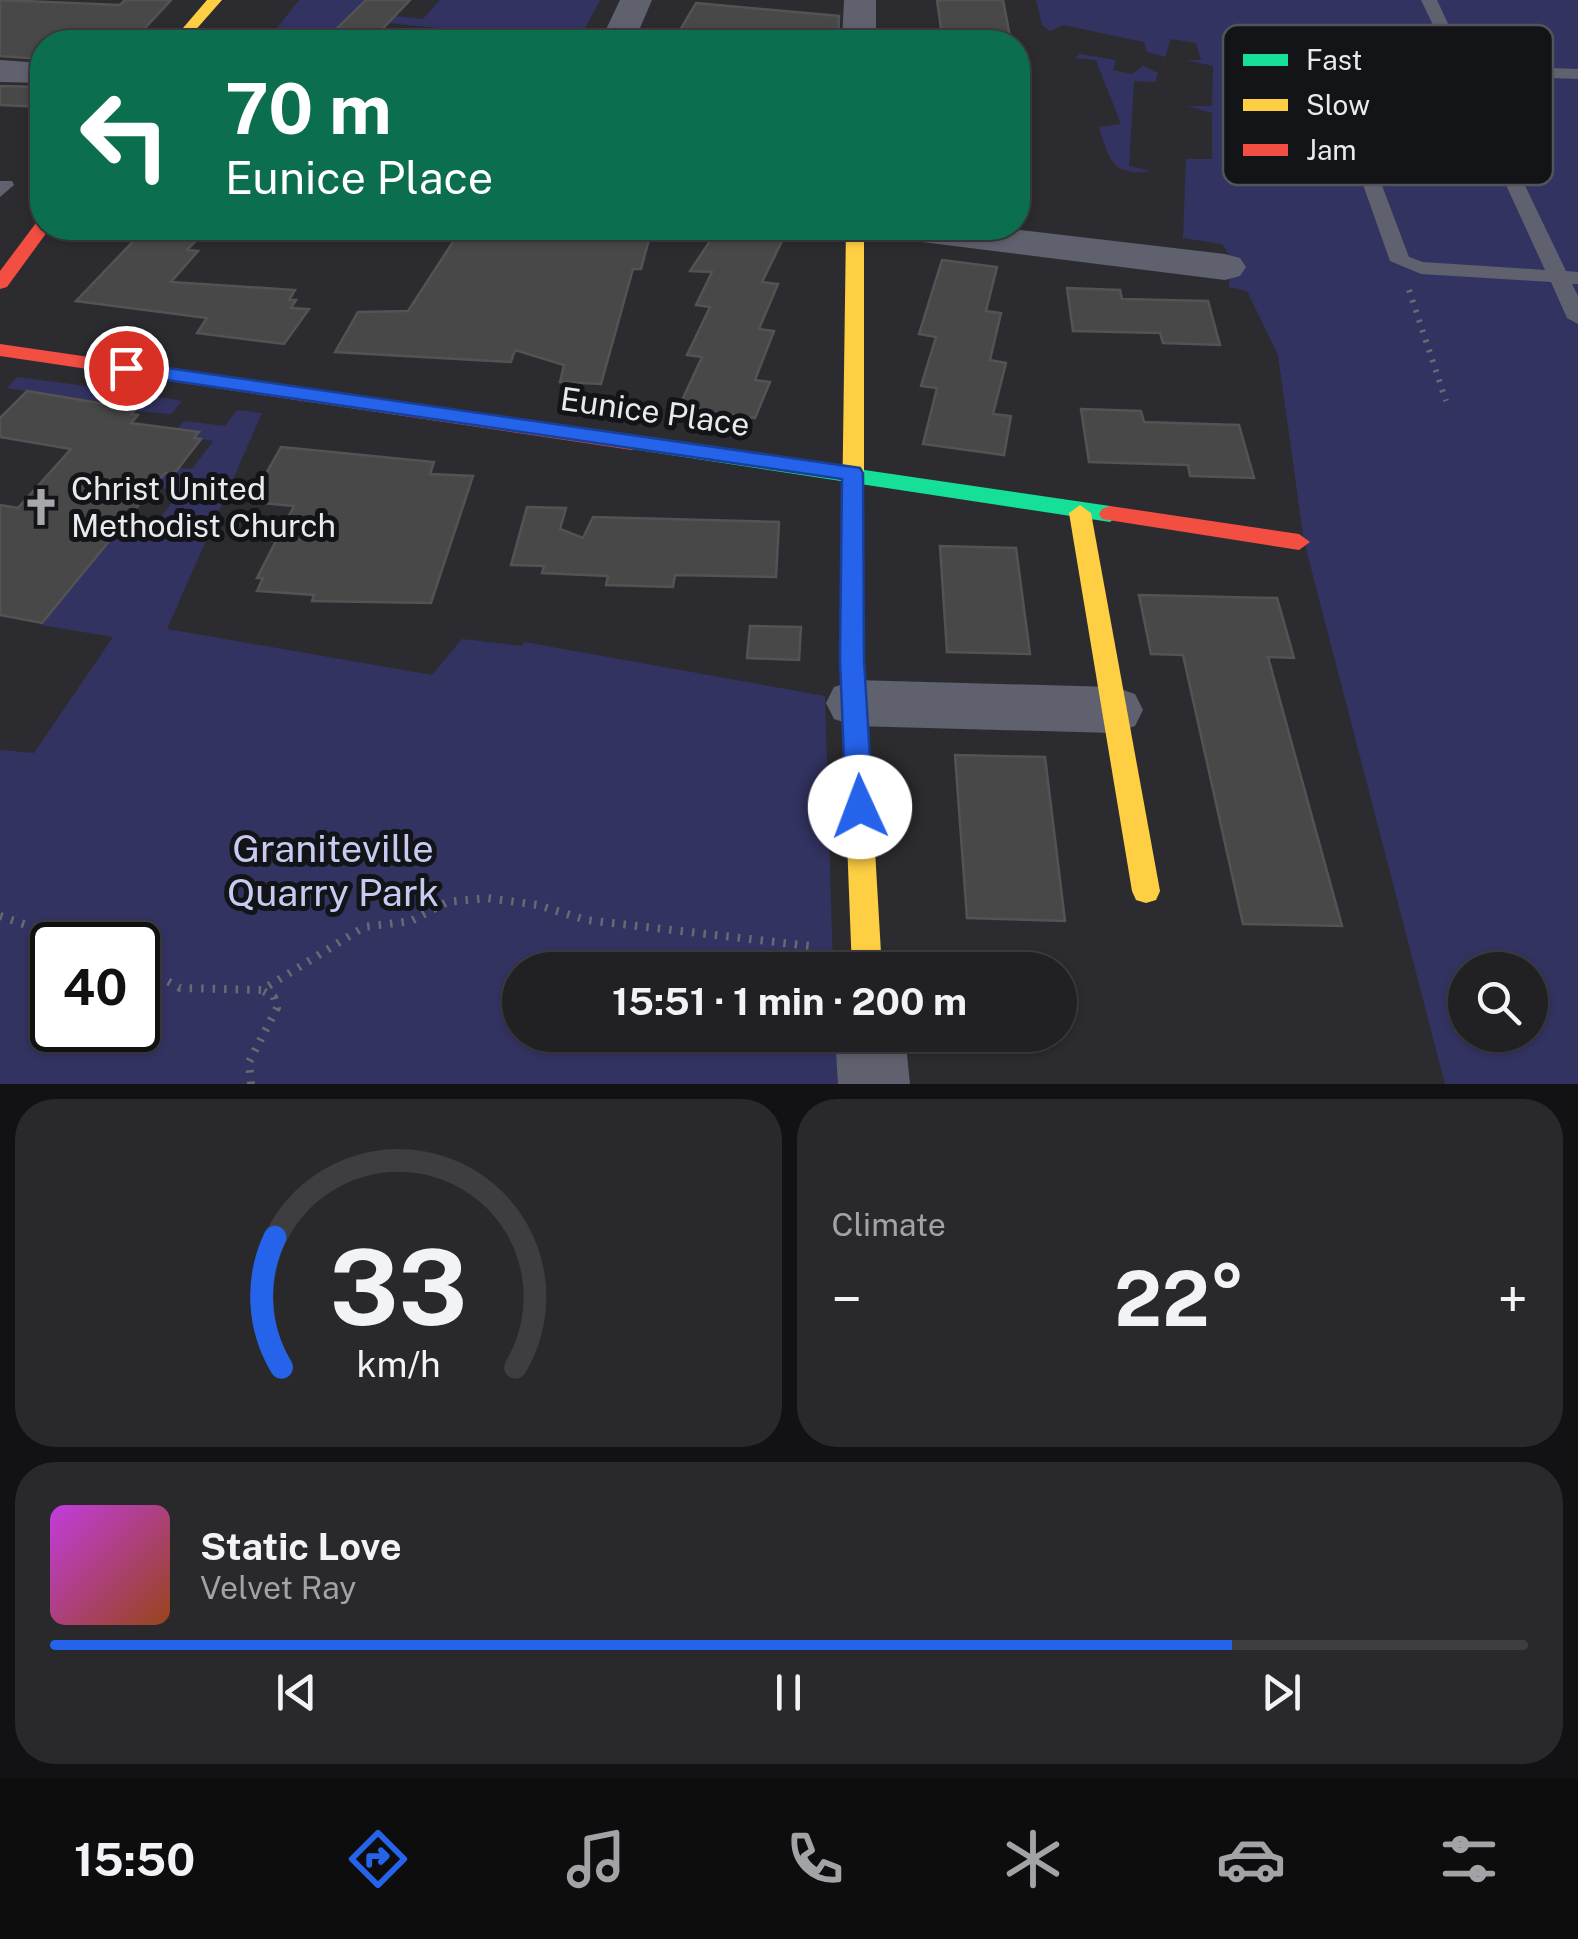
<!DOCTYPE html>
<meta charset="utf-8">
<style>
body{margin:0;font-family:"Public Sans",sans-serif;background:#29292c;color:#f1f3f6;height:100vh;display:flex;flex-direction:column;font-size:38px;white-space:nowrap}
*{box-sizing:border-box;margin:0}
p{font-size:32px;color:#a2a3a6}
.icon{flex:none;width:55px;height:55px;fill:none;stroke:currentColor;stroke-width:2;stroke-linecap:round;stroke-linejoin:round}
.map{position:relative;height:1084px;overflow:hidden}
.drawer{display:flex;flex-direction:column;gap:15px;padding:15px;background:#121214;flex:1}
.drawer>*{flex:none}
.hud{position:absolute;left:30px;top:30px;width:1000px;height:210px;border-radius:40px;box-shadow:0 2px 8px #0004,0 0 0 2px #3e3e41;background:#0b6e4f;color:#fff;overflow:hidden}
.buttons{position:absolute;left:1448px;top:952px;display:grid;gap:20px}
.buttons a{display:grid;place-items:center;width:100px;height:100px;border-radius:50%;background:#212124;box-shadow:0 2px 8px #0004,0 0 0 2px #3e3e41;font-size:50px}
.speed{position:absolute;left:30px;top:922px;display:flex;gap:20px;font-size:50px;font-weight:700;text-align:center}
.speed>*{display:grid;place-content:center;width:130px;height:130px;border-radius:50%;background:#212124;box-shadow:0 2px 8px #0004,0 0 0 2px #3e3e41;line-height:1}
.speed .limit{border:5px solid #111;border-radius:15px;background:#fff;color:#111}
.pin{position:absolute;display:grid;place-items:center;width:85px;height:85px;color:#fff;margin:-42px;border:5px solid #fff;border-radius:50%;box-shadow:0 2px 10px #0007}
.me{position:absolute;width:110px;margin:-55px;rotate:358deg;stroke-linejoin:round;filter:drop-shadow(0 0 8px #0008)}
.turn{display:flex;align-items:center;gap:35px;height:210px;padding:0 30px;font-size:45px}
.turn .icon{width:130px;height:130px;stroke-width:2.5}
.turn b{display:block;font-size:70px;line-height:85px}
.big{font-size:75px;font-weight:700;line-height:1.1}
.drawer .card{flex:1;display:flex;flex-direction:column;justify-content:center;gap:15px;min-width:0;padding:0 35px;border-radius:40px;background:#29292c}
.drawer .dial{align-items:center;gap:0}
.dial svg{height:260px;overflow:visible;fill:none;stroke:#3e3e41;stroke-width:7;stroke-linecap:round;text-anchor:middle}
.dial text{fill:#f1f3f6;stroke:none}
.song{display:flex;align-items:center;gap:30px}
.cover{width:120px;height:120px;border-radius:15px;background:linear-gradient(135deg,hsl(290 70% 55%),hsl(20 70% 35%))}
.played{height:10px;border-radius:5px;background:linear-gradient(90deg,#2563eb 80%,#3e3e41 80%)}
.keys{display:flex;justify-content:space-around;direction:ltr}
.heat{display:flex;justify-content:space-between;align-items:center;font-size:55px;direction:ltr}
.drawer .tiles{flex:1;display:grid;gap:15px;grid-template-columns:1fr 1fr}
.card:last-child{grid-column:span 2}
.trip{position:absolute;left:502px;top:952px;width:575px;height:100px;border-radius:50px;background:#212124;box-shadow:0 2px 8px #0004,0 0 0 2px #3e3e41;font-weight:700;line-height:100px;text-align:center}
.tabs{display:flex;height:160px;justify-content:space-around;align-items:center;background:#0d0d0e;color:#a2a3a6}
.tabs .icon{width:70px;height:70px}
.tabs .active{color:#2563eb}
.tabs b{font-size:45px;color:#f1f3f6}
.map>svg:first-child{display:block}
</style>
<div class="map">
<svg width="1578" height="1084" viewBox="0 0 1578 1084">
<rect width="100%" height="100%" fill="#2c2c30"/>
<g fill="#333362" fill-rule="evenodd">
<polygon points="299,0 366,0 337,29 330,29 316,42 266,42"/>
<polygon points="440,0 600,0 578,42 513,42 443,36 447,29 389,23 395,16 423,19"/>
<path d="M1036 0H1578V1084H1445L1304 541 1278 355 1247 291 1229 287 1231 257 1222 244 1183 238 1186 159H1212V113L1188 106H1212L1213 66 1186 60H1201L1196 43 1171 39 1165 57 1147 52 1144 42 1063 25 1050 31 1042 25ZM1465 970H1530V1035H1465Z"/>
<path d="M1080 54 1116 60 1113 70 1132 74 1143 66 1158 73 1155 82 1134 81 1129 166 1151 171C1112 177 1109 159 1099 127L1121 124 1096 60 1075 58Z"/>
<polygon points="17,377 109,389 97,403 7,388"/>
<polygon points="116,390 182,401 171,414 134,411 139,403 114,399 103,404"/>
<path d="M237 410 262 413 167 629 432 675 462 639 522 646 524 642 825 696 833 970H520V1035H837L841 1084H0V750L34 753 113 637 41 625 121 526 150 531 181 491 111 480 100 464 173 474 179 468 192 469 213 441 194 438 198 432 177 429 184 421 225 426ZM52 945H138V1030H52Z"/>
</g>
<g fill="#484849" stroke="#545253" stroke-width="2.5">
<polygon points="0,0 120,5 125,0 171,0 132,42 42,42 42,59 0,56"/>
<polygon points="366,0 410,0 370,42 323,42"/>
<polygon points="937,0 1003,0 1011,42 943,42"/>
<polygon points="696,3 839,16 838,42 673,42"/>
<polygon points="0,86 42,87 42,107 0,105"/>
<polygon points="146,228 208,228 187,250 198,251 171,282 295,290 289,300 296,300 291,308 309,309 284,344 197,333 207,318 76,301"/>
<polygon points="462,228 652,228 641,269 633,269 601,384 560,382 564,365 515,350 511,362 335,352 358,312 408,311"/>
<polygon points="716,232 782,241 762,282 778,284 759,329 774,331 755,380 770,382 755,418 679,407 702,357 687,355 710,307 696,305 712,272 690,271"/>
<polygon points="942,260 997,267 986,311 1001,313 990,360 1006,363 993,414 1011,416 1004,455 923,444 937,388 921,386 936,337 919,334"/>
<polygon points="1067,288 1120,290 1122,299 1208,301 1220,345 1163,343 1160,333 1073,331"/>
<polygon points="27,391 136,409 131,414 138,415 131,423 199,432 194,438 201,439 174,474 165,473 42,623 0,615 0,505 18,508 71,449 0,437 0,418"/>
<polygon points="1081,409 1141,411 1144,422 1239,425 1254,478 1190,476 1188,465 1089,462"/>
<polygon points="281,447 434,462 430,474 473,476 431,603 312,601 314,595 257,591 263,578 257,578 294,506 250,502"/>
<polygon points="527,507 566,508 560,529 583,538 593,517 779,522 776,577 675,575 673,587 606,585 608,576 542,573 544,566 511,565"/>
<polygon points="940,546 1016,548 1030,654 947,652"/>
<polygon points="1139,595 1277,598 1294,658 1268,657 1342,926 1243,924 1183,655 1151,654"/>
<polygon points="750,626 801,627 799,660 747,658"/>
<polygon points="955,755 1045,757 1065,921 967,918"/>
</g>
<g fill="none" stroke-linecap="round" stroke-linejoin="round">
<polyline stroke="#686972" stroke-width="6" stroke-dasharray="2.5 8" stroke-linecap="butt" points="1409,290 1446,401"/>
<g stroke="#686972" stroke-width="8" stroke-dasharray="2.5 9" stroke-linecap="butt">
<polyline points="0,916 86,945"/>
<polyline points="138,965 180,988 262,990 364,927 411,921 447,902 487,898 538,905 586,920 810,946"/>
<polyline points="251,1084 249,1062 277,1008 274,997 263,991"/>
</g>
<g fill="#60616e" fill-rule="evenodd">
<path d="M1421 0H1437L1451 30 1481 37 1500 58 1492 66 1578 69V79L1472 75 1566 271 1578 272V284H1572L1578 296V324L1567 318 1551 282 1421 274 1390 261 1325 77 1333 64 1356 60 1418 63 1404 44 1435 29ZM1435 39H1439L1451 64 1431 57 1421 46ZM1456 40 1476 48 1483 57 1467 64ZM1356 70 1455 74 1545 270 1423 262 1409 257 1341 77 1345 72Z"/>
<polygon points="0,181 12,181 14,185 0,197"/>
</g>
<g fill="#60616e" fill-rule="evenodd">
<polygon points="620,0 652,0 634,42 600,42"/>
<polygon points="844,0 876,0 876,42 842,42"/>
<polygon points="0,60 42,63 42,83 0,82"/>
<polygon points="886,228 1003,228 1225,254 1240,258 1246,267 1240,276 1225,280 906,240 892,237"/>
<polygon points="855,680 1114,687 1135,694 1143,710 1135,726 1114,733 855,726 834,719 826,703 834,687"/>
<polygon points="835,1035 905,1035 910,1084 838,1084"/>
</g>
<polygon fill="#16e098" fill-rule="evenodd" points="632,436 1110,506 1121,514 1110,522 625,448 622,443"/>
<g fill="#ffcf43" fill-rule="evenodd">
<polygon points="207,0 222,0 185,42 171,42"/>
<polygon points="846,228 864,228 864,661 882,970 852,970 840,661"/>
<polygon points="1080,505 1091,513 1160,891 1156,900 1146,903 1136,900 1132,891 1069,513"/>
</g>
<g fill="#f24e42" fill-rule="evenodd">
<polygon points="42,222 42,228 50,228 7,287 0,289 0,271 36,223"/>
<polygon points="0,344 632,436 642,443 632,450 0,356"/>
<polygon points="1110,506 1299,534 1310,542 1299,550 1102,519 1099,514 1102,509"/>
</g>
</g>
<polygon fill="#2563eb" stroke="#184099" stroke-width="2.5" points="126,362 860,468 863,473 864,660 873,807 869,815 860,818 850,815 846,807 840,660 842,479 119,373 119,364"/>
<defs>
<g id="church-bare" transform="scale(3)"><path d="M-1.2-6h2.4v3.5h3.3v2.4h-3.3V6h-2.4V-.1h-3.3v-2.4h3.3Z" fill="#a7a8ac" stroke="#131417" stroke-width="2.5" paint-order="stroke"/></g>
</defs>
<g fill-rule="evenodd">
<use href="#church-bare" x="41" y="507"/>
</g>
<g text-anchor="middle" stroke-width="10" stroke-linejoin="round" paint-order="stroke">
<g font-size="32" fill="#e9eaee" stroke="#131417">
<text transform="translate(655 412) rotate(8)" y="11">Eunice Place</text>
</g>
<g font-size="32" fill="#e9eaee" stroke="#131417" text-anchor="start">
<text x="71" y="500">Christ United<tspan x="71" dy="37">Methodist Church</tspan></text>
</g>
<g font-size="38" fill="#c7cbf1" stroke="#131417">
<text x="333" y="862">Graniteville<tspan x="333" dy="44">Quarry Park</tspan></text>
</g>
</g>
<rect x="1223" y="25" width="330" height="160" rx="15" fill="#131417" stroke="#535458" stroke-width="2.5"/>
<rect x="1243" y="54" width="45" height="12" fill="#16e098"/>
<rect x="1243" y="99" width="45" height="12" fill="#ffcf43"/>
<rect x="1243" y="144" width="45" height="12" fill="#f24e42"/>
<g font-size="28" fill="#e9eaee">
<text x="1306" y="70">Fast</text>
<text x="1306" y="115">Slow</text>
<text x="1306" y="160">Jam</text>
</g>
</svg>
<div class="buttons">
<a><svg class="icon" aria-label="search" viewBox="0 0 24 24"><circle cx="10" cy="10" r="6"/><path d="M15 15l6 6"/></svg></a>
</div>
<div class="speed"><div class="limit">40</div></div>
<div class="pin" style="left:126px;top:368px;background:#d93025"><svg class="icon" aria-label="arrive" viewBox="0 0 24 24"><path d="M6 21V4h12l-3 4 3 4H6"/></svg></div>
<svg class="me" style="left:860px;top:807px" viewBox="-20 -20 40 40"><circle r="19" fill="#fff"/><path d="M0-13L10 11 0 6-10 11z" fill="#2563eb"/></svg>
<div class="trip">15:51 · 1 min · 200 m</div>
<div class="hud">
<div class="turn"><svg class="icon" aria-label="left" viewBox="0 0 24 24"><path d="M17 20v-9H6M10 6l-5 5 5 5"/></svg><div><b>70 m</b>Eunice Place</div></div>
</div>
</div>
<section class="drawer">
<div class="tiles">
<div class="card dial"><svg viewBox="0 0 100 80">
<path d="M14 69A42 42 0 1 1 86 69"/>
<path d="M14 69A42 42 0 0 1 12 29" stroke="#2563eb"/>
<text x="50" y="56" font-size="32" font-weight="700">33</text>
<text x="50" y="72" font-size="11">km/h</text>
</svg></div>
<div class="card"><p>Climate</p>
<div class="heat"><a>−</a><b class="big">22°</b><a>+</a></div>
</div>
<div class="card">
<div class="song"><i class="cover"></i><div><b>Static Love</b><p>Velvet Ray</p></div></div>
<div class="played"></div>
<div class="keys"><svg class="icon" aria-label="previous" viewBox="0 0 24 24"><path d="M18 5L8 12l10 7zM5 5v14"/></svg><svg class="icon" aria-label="pause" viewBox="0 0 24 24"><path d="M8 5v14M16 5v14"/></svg><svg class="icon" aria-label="next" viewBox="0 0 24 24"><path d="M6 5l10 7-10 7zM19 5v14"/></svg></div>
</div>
</div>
</section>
<nav class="tabs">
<b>15:50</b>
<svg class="icon active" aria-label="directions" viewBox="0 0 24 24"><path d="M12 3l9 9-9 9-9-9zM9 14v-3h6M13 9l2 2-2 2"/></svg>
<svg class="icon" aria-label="music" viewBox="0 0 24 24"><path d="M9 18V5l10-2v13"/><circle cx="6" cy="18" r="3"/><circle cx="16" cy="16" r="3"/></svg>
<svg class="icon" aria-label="phone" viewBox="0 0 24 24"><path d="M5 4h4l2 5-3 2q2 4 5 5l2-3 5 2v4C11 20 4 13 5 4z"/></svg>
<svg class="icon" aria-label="climate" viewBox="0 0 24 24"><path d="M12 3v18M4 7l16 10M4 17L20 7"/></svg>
<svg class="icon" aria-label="car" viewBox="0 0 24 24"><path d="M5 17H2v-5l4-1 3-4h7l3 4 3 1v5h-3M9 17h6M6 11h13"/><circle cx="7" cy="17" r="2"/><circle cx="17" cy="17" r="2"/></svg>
<svg class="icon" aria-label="filters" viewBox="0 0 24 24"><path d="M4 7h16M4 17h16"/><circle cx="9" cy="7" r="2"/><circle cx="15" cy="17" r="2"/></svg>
</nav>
